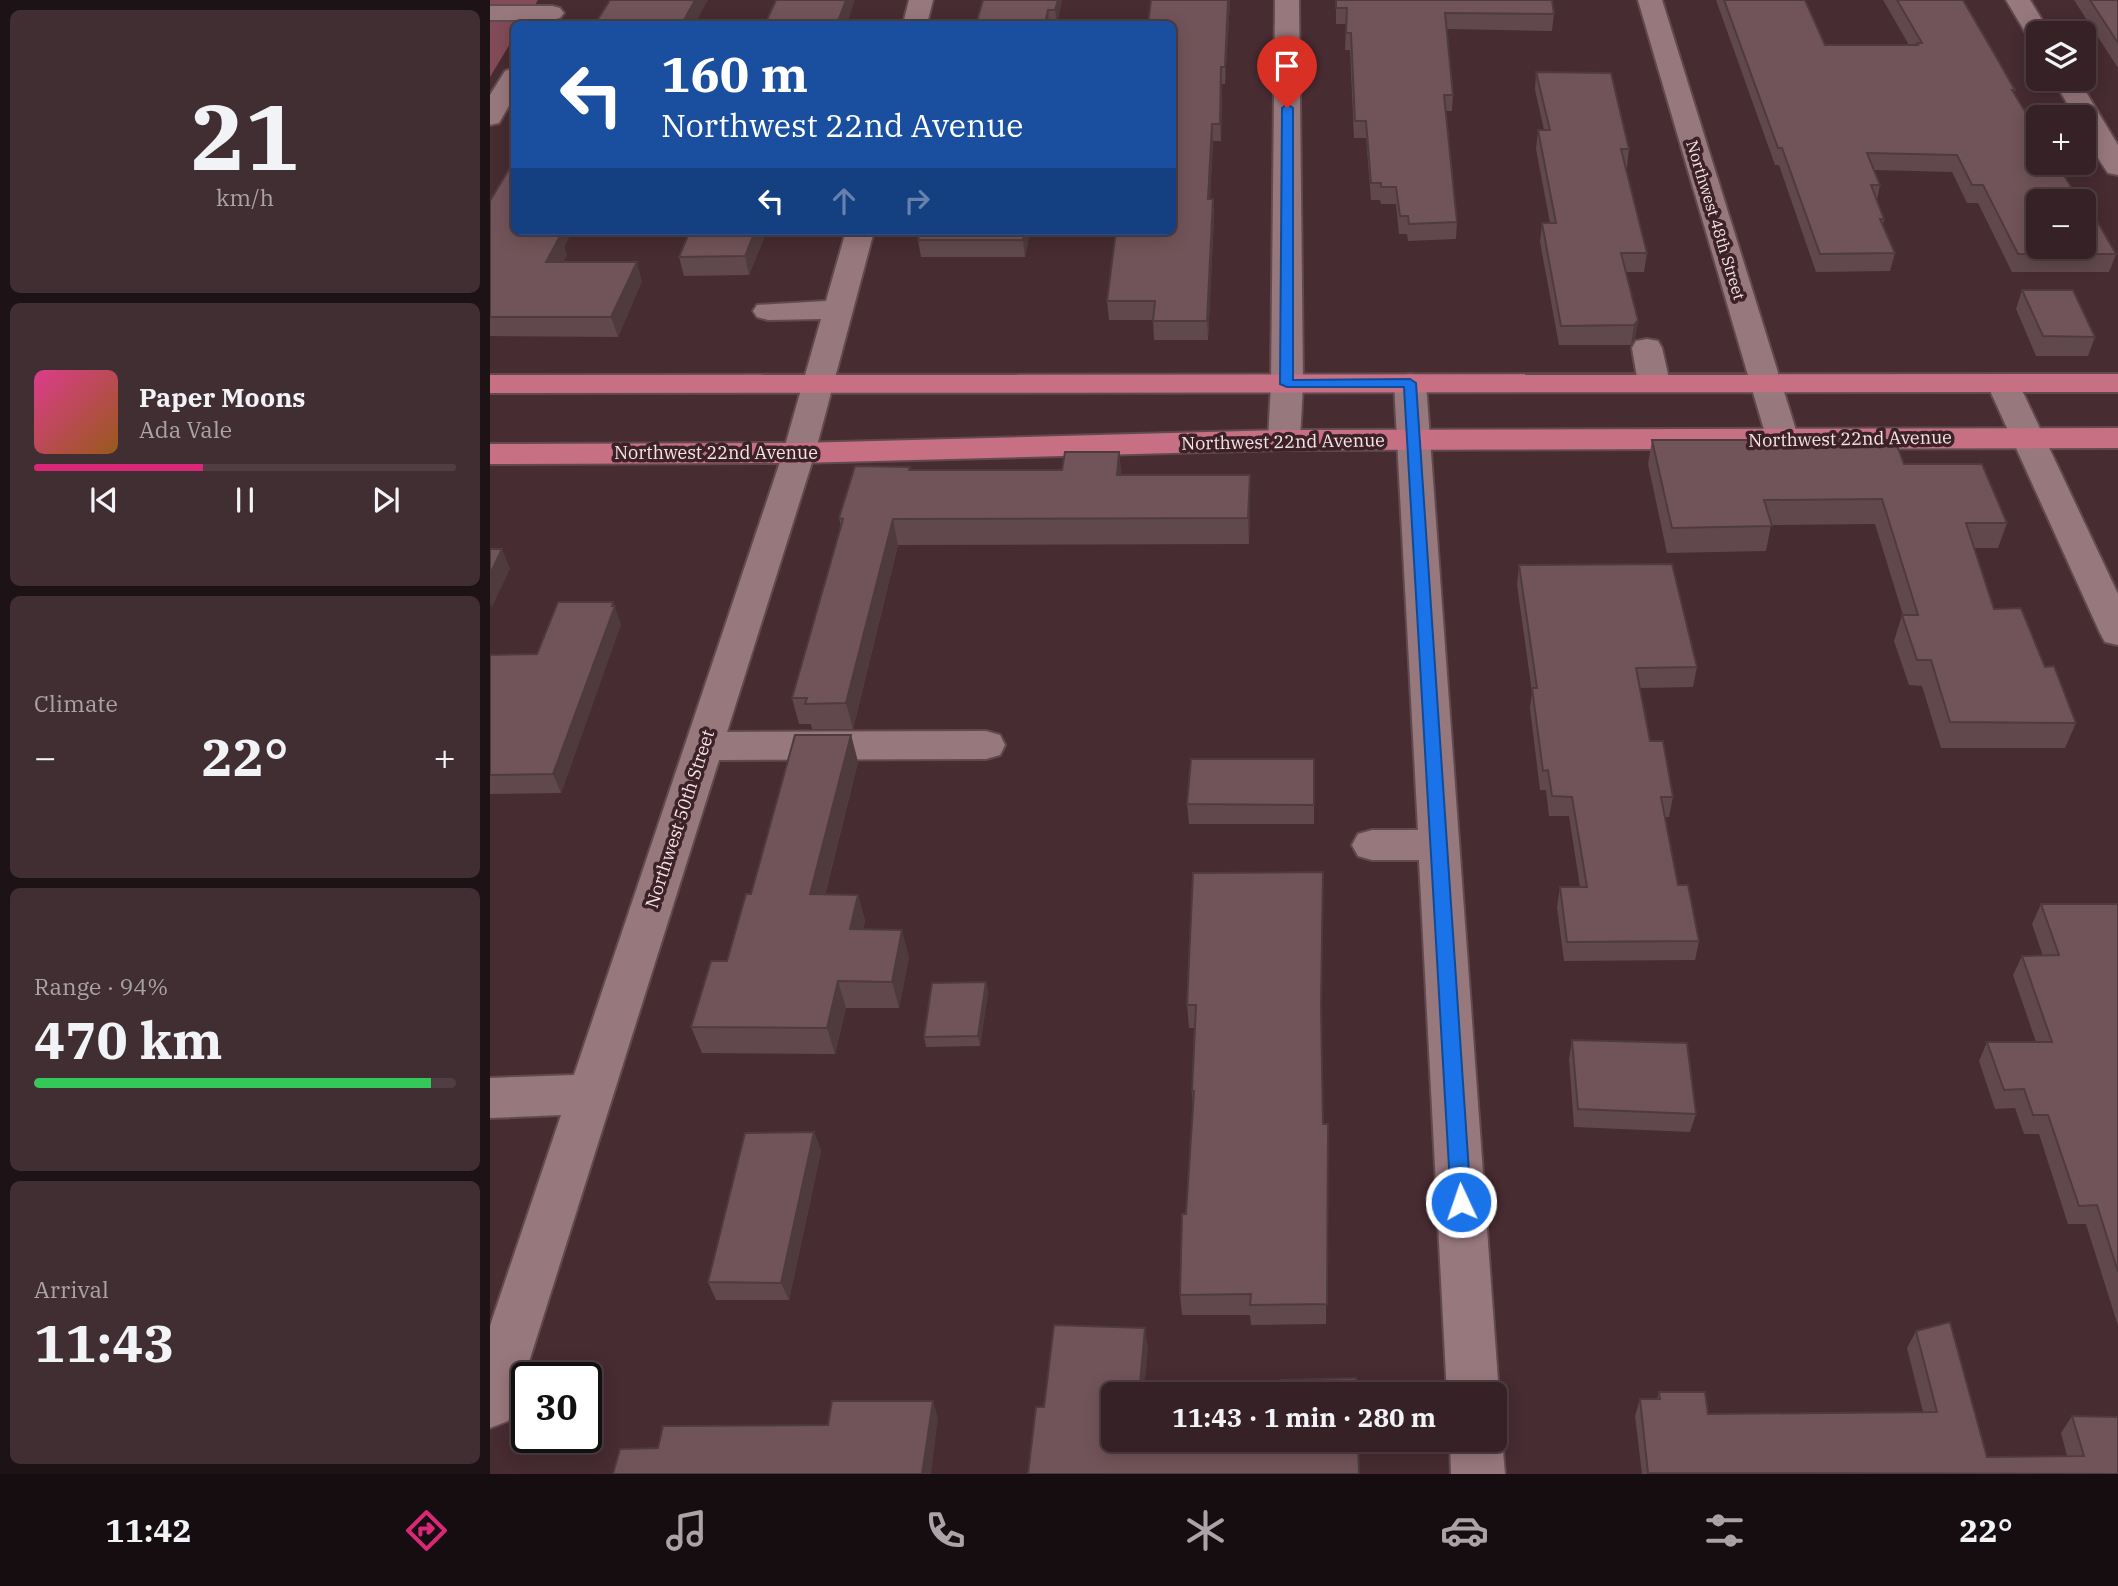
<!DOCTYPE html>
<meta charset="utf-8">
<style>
body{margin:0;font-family:"IBM Plex Serif",serif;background:#402e32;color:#f1f3f6;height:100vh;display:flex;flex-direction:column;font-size:26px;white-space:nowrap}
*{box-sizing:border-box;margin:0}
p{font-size:23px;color:#aaa3a7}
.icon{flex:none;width:38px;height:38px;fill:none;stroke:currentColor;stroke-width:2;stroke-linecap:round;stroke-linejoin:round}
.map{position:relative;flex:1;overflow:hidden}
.drawer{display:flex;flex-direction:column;gap:10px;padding:10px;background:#1d1215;width:490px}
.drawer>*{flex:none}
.top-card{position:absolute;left:21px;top:21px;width:665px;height:214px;border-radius:10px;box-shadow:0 4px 18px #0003,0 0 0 2px #4f3e43;background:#1a4fa0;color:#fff;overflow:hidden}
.fabs{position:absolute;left:1536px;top:21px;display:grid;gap:14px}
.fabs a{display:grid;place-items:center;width:70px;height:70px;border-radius:10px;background:#352126;box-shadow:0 4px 18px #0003,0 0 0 2px #4f3e43;font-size:35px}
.speed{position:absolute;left:21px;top:1362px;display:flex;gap:14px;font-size:35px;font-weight:700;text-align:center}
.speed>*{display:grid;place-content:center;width:91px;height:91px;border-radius:50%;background:#352126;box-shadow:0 4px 18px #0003,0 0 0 2px #4f3e43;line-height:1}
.speed .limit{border:4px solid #111;border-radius:10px;background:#fff;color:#111}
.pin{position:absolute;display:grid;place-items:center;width:60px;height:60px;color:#fff;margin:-72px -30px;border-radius:50% 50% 50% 0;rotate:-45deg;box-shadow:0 0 7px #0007}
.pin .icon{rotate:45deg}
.me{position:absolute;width:77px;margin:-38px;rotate:357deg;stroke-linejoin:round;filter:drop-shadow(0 0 5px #0008)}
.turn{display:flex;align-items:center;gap:24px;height:147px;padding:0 35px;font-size:32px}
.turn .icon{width:91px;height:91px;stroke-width:2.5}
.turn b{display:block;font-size:49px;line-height:60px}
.lanes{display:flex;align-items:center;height:66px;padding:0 35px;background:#0003;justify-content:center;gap:35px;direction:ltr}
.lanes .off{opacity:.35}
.big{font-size:52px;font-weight:700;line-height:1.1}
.drawer .tile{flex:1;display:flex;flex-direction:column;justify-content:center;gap:10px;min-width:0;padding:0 24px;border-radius:10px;background:#402e32}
.drawer .dial{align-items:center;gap:0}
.dial b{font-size:91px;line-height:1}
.song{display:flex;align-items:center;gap:21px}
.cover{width:84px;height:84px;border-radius:10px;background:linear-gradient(135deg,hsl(330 70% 55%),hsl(30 70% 35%))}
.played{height:7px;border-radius:4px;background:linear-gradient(90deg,#db2777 40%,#4f3e43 40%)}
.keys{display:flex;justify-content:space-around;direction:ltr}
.heat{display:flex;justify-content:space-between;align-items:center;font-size:38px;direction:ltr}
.charge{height:10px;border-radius:5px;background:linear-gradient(90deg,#34c759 94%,#4f3e43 0)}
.trip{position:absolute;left:611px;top:1382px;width:406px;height:70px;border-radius:10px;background:#352126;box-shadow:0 4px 18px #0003,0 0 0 2px #4f3e43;font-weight:700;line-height:70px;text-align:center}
.tab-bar{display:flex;height:112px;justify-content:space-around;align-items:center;background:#150d0f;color:#aaa3a7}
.tab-bar .icon{width:49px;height:49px}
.tab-bar .current{color:#db2777}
.tab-bar b{font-size:32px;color:#f1f3f6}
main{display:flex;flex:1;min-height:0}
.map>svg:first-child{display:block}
</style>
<main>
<section class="drawer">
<div class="tile dial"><b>21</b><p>km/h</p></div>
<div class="tile">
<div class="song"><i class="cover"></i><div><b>Paper Moons</b><p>Ada Vale</p></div></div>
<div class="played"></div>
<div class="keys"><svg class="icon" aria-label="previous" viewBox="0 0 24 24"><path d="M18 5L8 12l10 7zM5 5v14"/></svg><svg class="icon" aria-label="pause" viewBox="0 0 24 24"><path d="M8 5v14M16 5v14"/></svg><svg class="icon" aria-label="next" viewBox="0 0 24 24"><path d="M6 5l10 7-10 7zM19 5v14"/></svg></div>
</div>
<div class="tile"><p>Climate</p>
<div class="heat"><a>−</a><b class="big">22°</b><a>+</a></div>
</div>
<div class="tile"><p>Range · 94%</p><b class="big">470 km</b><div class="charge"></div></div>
<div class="tile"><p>Arrival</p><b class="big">11:43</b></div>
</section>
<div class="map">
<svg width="1628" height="1474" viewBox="0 0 1628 1474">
<rect width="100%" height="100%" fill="#472c32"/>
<polygon fill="#824b57" points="0,0 48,0 33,24 24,24 24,37 0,77"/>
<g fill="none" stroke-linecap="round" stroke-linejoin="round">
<g stroke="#614a4e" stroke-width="4">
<g id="minor">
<polygon points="419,0 443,0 437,24 413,24"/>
<polygon points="785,0 809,0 813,384 810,440 806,447 794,450 782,447 778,440 781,384"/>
<polygon points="1148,0 1172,0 1309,440 1305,447 1293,450 1281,447 1277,440"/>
<polygon points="1516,0 1540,0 1560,33 1549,33 1549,42 1540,40"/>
<polygon points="0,6 62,6 70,8 74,13 70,18 62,20 0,20"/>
<polygon points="24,68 24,97 9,123 0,125 0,95 15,71"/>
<path d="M1563 79H1588L1628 145V175L1618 173C1606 155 1594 138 1594 117H1585Z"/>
<polygon points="356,231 384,231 325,453 237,732 496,731 510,735 515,745 510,755 496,759 229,760 26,1403 18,1421 0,1428 0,1326 71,1115 0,1118 0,1078 84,1075 293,453 331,319 278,320 267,317 263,311 267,305 336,301"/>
<polygon points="1157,339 1168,341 1172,348 1180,383 1175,390 1164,392 1153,390 1148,383 1142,348 1146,341"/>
<polygon points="920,374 931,376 936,383 1009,1395 1004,1405 1004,1395 957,1395 929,860 882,860 868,856 862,845 868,834 882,830 928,830 904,383 909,376"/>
<polygon points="1513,375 1524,377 1529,384 1628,594 1628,645 1615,642 1610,633 1497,384 1502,377"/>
<polygon points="1005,1422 1012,1440 1015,1474 961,1474 960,1440 1004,1440"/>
</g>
</g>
<g stroke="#614a4e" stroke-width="4">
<g id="major">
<polygon points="1628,374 1628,392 0,393 0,375"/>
<polygon points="1628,428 1628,448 794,450 309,463 0,464 0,444 309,443 794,430"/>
</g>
</g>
<use href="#minor" fill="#97787d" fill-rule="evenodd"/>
<use href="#major" fill="#c77084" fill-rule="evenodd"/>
</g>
<g fill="#61484d">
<polygon points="572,0 567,24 486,24"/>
<polygon points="661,0 740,0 735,84 732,84 731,141 723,141 720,199 723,199 724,217 718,340 664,340 663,320 619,320 617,301 682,231"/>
<polygon points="846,0 1064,14 1062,31 957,29 963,95 962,111 956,111 967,222 966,239 918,241 917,234 909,234 906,204 891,204 890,200 881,200 876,138 864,138 860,50 855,50 856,24 846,24"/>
<polygon points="1226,0 1315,0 1335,45 1419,45 1393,0 1473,0 1525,90 1524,93 1582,188 1626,254 1619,272 1522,272 1488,203 1477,203 1462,172 1384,170 1390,185 1387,200 1394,219 1393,226 1405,253 1400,271 1326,272 1289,165 1285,165"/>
<polygon points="1584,0 1628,0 1628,68"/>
<polygon points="1046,72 1139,149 1137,167 1136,167 1157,253 1154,272 1136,272 1148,320 1145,339 1141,345 1069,345 1050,242 1052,223 1060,223 1046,149 1048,130 1054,130 1045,90"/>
<polygon points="0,201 24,231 82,231 74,247 77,255 73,262 152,281 128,337 0,336"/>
<polygon points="277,231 259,275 194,276 189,257"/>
<polygon points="540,231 535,257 431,257 428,240"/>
<polygon points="1532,290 1605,337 1598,356 1546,356 1526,309"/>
<polygon points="1162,440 1414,464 1517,523 1508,548 1484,548 1504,609 1555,667 1586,723 1575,748 1451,748 1432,686 1419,685 1404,641 1412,615 1413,615 1385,524 1281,525 1276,551 1177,553 1158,464"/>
<polygon points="629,452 631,475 760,500 759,544 408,545 363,729 322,729 321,724 309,724 302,698 351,527 349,518 421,470 572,470"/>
<polygon points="1029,565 1207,667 1203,687 1150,688 1160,741 1183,797 1179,817 1175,817 1188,885 1209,941 1205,960 1074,961 1067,907 1070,887 1090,887 1079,816 1059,816 1056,790 1050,790 1040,708 1042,692 1027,585"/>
<polygon points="131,624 71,793 0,794 0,655 47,654"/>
<polygon points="361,735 368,762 335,895 368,895 375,921 373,930 419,957 409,1008 356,1008 345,1054 212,1053 201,1027 237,961 261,894"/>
<polygon points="824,759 824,824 699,824 697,804"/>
<polygon points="1551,904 1628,904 1628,1326 1596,1224 1578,1224 1549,1134 1534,1134 1525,1108 1505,1109 1489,1061 1497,1042 1546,1042 1523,975 1532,956 1553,956 1542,924"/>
<polygon points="496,982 498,992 490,1046 436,1047 434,1037"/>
<polygon points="697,1005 831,1010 833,1124 838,1124 836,1324 761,1325 760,1315 692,1315 690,1295 703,1109 702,1091 704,1028 699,1028"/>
<polygon points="1082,1040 1206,1114 1200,1132 1084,1127 1079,1059"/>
<polygon points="324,1132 331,1151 299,1300 226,1300 218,1282"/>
<polygon points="1426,1331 1497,1457 1577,1456 1571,1433 1582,1416 1628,1474 1152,1474 1145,1416 1150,1399 1167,1399 1169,1392 1218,1414 1433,1412 1417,1348"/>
</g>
<g fill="#4f3b3e">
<polygon points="205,0 218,0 205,24 192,24"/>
<polygon points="356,0 365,0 357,24 347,24"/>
<polygon points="568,0 572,0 567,24 565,10"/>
<polygon points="738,0 740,0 735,84 735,67"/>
<polygon points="558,10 559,24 555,24"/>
<polygon points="731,67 732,84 731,141 730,124"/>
<polygon points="722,124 723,141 719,217 718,199"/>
<polygon points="723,199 724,217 718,340 717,321"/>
<polygon points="66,231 82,231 74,247 77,255 63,281 56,262 63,236"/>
<polygon points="265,231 277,231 259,275 255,256"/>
<polygon points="535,231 540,231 535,257 533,240"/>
<polygon points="147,262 152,281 128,337 121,317"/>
<polygon points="1148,320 1145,339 1141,345 1144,325"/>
<polygon points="629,452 632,477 627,475"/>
<polygon points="760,475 760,500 759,544 758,518"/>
<polygon points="403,519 408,545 363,729 356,703"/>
<polygon points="12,549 20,569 2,607 0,603 0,574"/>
<polygon points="123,602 131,624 71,793 63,774"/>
<polygon points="361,735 368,762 328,921 320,894"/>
<polygon points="368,895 375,921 367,956 360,929"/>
<polygon points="412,930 419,957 409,1008 402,982"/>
<polygon points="348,981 356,1008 345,1054 337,1028"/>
<polygon points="496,982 498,992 490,1046 488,1036"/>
<polygon points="324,1132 331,1151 299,1300 291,1283"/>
<polygon points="655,1328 658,1349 654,1395 649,1395"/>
<polygon points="443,1401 448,1418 441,1474 432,1474"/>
</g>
<g fill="#715459" stroke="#4f3b3e" stroke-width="2" fill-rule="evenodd">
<polygon points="120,0 205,0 192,24 105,24"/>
<polygon points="286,0 356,0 347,24 275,24"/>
<polygon points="493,0 568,0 565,10 558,10 555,24 486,24"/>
<polygon points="661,0 738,0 735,67 731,67 730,124 722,124 718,199 723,199 717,321 663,321 665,301 617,301 626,231 682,231 682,24 658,24"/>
<polygon points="846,0 1062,0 1064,14 955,13 963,95 954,95 967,222 919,224 918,216 910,216 906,187 891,187 891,183 881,183 876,121 865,121 861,33 856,33 857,8 846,8"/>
<path d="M1234 0H1315L1335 45H1428L1427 43H1432L1407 0H1473L1501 48 1525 90H1522L1549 134V163H1566L1582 188H1588L1626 254H1528L1493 185H1482L1467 155 1377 153 1390 185H1381L1394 219H1390L1405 253 1330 254 1292 148H1288ZM1549 201H1594V247H1549Z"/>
<polygon points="1600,0 1628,0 1628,43"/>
<polygon points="1046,72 1121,73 1139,149 1131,149 1157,253 1131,253 1148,320 1144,325 1071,326 1052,223 1066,223 1048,130 1060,130"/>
<polygon points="24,161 24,231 66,231 63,236 70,236 56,262 147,262 121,317 0,317 0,201"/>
<polygon points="200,231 265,231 255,256 189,257"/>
<polygon points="430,231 535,231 533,240 428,240"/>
<polygon points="1532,290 1583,290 1605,337 1553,336"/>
<polygon points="1162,440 1405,440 1414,464 1492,464 1517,523 1476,523 1504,609 1531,608 1555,667 1564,666 1586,723 1460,722 1441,660 1427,660 1412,615 1428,615 1392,499 1274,500 1282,526 1182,528"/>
<polygon points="575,452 629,452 627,475 760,475 758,518 403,519 356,703 315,704 317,698 302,698 353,519 349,518 365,466 420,467 419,470 572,470"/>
<polygon points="0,549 12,549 0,574"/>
<polygon points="1182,564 1207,667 1146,668 1160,741 1173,741 1183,797 1171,797 1188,885 1198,885 1209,941 1077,942 1070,887 1097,887 1082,797 1062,796 1058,770 1053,771 1042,688 1047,688 1029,565"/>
<polygon points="68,602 123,602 122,606 125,606 63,774 0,775 0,655 47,654"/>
<polygon points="305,735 361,735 320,894 368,895 360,929 412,930 402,982 348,981 337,1028 201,1027 221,961 237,961 256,894 261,894"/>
<polygon points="701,759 824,759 824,805 697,804"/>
<polygon points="833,872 831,1006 833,1124 838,1124 837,1304 760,1305 761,1294 690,1295 692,1214 696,1214 704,1091 702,1091 706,1005 697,1005 703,873"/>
<polygon points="1551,904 1628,904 1628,1272 1607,1205 1589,1206 1558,1115 1543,1115 1534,1089 1514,1090 1497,1042 1562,1042 1532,956 1569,955"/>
<polygon points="496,982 488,1036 434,1037 442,983"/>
<polygon points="1082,1040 1197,1043 1206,1114 1088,1109"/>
<polygon points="324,1132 291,1283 218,1282 255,1133"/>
<polygon points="1460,1322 1497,1457 1594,1456 1582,1416 1628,1417 1628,1474 1158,1473 1150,1399 1170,1399 1169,1392 1215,1392 1218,1414 1447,1412 1426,1331"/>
<polygon points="564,1325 655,1328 649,1395 623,1395 623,1440 868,1440 869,1474 538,1474 546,1407 554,1407"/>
<polygon points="866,1378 867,1395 791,1395 791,1380"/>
<polygon points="342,1401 443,1401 432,1474 123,1474 130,1449 168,1448 173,1426 338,1425"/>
</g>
<polygon fill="#1a73e8" stroke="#114b97" stroke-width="2" points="797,104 803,108 803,380 920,379 926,383 981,1202 978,1209 971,1211 964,1209 961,1202 914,387 797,387 790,384 792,108"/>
<g text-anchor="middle" stroke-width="7" stroke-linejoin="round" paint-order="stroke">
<g font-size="16" fill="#f6e4e6" stroke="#3c2228">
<text transform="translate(1226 220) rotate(73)" y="6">Northwest 48th Street</text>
</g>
<g font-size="18" fill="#f6e4e6" stroke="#3c2228">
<text transform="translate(1360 439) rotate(-1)" y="6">Northwest 22nd Avenue</text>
<text transform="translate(793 442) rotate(-1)" y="6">Northwest 22nd Avenue</text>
<text x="226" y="459">Northwest 22nd Avenue</text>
<text transform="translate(190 819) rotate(-72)" y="6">Northwest 50th Street</text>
</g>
</g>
</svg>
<div class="fabs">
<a><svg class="icon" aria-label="layers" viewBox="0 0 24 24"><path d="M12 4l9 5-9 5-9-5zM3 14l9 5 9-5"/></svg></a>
<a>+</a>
<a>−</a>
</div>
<div class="speed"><div class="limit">30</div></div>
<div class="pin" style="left:797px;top:108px;background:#d93025"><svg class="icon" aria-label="arrive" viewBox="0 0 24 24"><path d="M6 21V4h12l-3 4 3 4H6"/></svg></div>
<svg class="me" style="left:971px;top:1202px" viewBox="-20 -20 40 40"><circle r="17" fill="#1a73e8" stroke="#fff" stroke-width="3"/><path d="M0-11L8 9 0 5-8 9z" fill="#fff"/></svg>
<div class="trip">11:43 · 1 min · 280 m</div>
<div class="top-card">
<div class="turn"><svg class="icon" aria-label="left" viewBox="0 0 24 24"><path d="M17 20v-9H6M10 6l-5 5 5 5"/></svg><div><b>160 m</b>Northwest 22nd Avenue</div></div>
<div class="lanes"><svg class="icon" aria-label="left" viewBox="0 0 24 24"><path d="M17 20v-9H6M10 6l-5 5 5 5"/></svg><svg class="icon off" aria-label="ahead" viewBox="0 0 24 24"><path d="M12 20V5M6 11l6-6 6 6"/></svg><svg class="icon off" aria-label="right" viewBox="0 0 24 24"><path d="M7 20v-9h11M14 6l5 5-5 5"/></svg></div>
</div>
</div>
</main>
<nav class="tab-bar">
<b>11:42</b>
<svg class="icon current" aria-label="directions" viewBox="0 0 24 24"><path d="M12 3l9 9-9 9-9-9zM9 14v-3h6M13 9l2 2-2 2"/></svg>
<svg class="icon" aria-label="music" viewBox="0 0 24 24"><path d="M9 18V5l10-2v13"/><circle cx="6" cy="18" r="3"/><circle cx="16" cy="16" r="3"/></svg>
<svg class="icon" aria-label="phone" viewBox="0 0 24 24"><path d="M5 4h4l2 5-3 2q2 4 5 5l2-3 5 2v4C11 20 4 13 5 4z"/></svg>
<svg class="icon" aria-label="climate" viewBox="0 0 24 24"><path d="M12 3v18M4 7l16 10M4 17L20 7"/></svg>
<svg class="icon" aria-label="car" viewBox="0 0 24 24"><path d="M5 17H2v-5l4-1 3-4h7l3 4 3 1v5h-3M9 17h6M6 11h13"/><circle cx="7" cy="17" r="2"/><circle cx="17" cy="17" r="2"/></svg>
<svg class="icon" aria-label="filters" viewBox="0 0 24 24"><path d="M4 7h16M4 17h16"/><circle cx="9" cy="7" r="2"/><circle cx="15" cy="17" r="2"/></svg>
<b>22°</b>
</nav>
